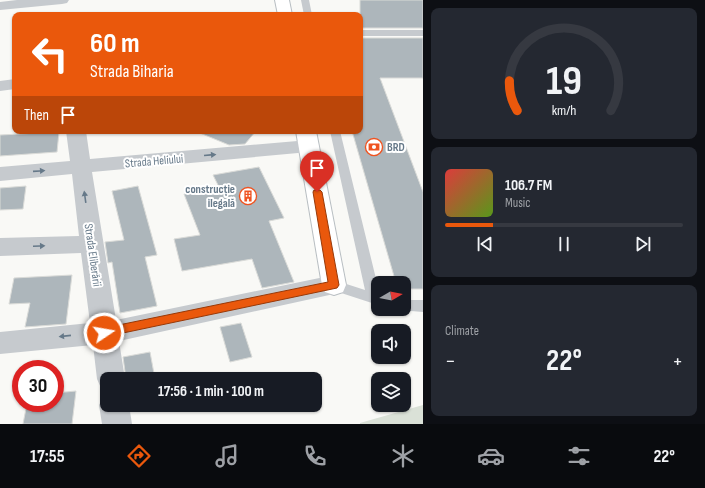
<!DOCTYPE html>
<meta charset="utf-8">
<style>
body{margin:0;font-family:"Sofia Sans Condensed",sans-serif;background:#242831;color:#f1f3f6;height:100vh;display:flex;flex-direction:column;font-size:15px;white-space:nowrap}
*{box-sizing:border-box;margin:0}
p{font-size:13px;color:#9ea1a6}
.icon{flex:none;width:22px;height:22px;fill:none;stroke:currentColor;stroke-width:2;stroke-linecap:round;stroke-linejoin:round}
.map{position:relative;flex:1;overflow:hidden}
.sheet{display:flex;flex-direction:column;gap:8px;padding:8px;background:#0d0f14;width:282px}
.sheet>*{flex:none}
.top-card{position:absolute;left:12px;top:12px;width:351px;height:122px;border-radius:8px;box-shadow:0 1px 3px #0004;background:#ea580c;color:#fff;overflow:hidden}
.needle{width:26px;rotate:80deg}
.buttons{position:absolute;left:371px;top:276px;display:grid;gap:8px}
.buttons a{display:grid;place-items:center;width:40px;height:40px;border-radius:8px;background:#171b24;box-shadow:0 1px 3px #0004;font-size:20px}
.speed{position:absolute;left:12px;top:360px;display:flex;gap:8px;font-size:20px;font-weight:700;text-align:center}
.speed>*{display:grid;place-content:center;width:52px;height:52px;border-radius:50%;background:#171b24;box-shadow:0 1px 3px #0004;line-height:1}
.speed .limit{border:6px solid #d22;background:#fff;color:#111}
.pin{position:absolute;display:grid;place-items:center;width:34px;height:34px;color:#fff;margin:-41px -17px;border-radius:50% 50% 50% 0;rotate:-45deg;box-shadow:0 0 4px #0007}
.pin .icon{rotate:45deg}
.me{position:absolute;width:44px;margin:-22px;rotate:78deg;stroke-linejoin:round;filter:drop-shadow(0 0 3px #0008)}
.turn{display:flex;align-items:center;gap:14px;height:84px;padding:0 12px;font-size:18px}
.turn .icon{width:52px;height:52px;stroke-width:2.5}
.turn b{display:block;font-size:28px;line-height:34px}
.then{display:flex;align-items:center;height:38px;padding:0 12px;background:#0003;gap:8px;font-size:15px}
.big{font-size:30px;font-weight:700;line-height:1.1}
.sheet .widget{flex:1;display:flex;flex-direction:column;justify-content:center;gap:6px;min-width:0;padding:0 14px;border-radius:8px;background:#242831}
.sheet .dial{align-items:center;gap:0}
.dial svg{height:104px;overflow:visible;fill:none;stroke:#363941;stroke-width:7;stroke-linecap:round;text-anchor:middle}
.dial text{fill:#f1f3f6;stroke:none}
.song{display:flex;align-items:center;gap:12px}
.cover{width:48px;height:48px;border-radius:6px;background:linear-gradient(135deg,hsl(0 70% 55%),hsl(90 70% 35%))}
.played{height:4px;border-radius:2px;background:linear-gradient(90deg,#ea580c 20%,#363941 20%)}
.keys{display:flex;justify-content:space-around;direction:ltr}
.heat{display:flex;justify-content:space-between;align-items:center;font-size:22px;direction:ltr}
.trip{position:absolute;left:100px;top:372px;width:222px;height:40px;border-radius:8px;background:#171b24;box-shadow:0 1px 3px #0004;font-weight:700;line-height:40px;text-align:center}
.tab-bar{display:flex;height:64px;justify-content:space-around;align-items:center;background:#090b0e;color:#9ea1a6}
.tab-bar .icon{width:28px;height:28px}
.tab-bar .selected{color:#ea580c}
.tab-bar b{font-size:18px;color:#f1f3f6}
main{display:flex;flex:1;min-height:0}
.map>svg:first-child{display:block}
</style>
<main>
<div class="map">
<svg width="423" height="424" viewBox="0 0 423 424">
<rect width="100%" height="100%" fill="#f9f9f6"/>
<polygon fill="#dae1d7" points="423,405 423,424 360,424 360,423"/>
<g fill="#adb6bb" stroke="#dadbd8">
<rect x="360" y="0" width="63" height="28"/>
<polygon points="360,38 423,38 423,78 380,78 423,192 423,289 404,289 404,283 396,283 352,131 360,131"/>
<polygon points="195,131 256,131 245,144 229,145"/>
<polygon points="59,132 57,152 0,156 0,135"/>
<polygon points="259,167 284,218 269,221 294,282 262,288 252,259 182,271 174,239 200,235 184,194 219,187 213,175"/>
<polygon points="26,186 23,209 0,210 0,188"/>
<polygon points="138,186 157,255 145,257 157,306 120,313 112,262 108,263 105,242 124,240 112,191"/>
<polygon points="72,275 66,324 25,327 30,303 9,304 14,278"/>
<polygon points="241,323 252,357 230,362 220,327"/>
<polygon points="150,352 155,379 126,379 123,357"/>
<polygon points="76,391 72,424 23,424 27,403 55,403 55,393"/>
</g>
<g fill="none" stroke-linecap="round" stroke-linejoin="round">
<g stroke="#b8bec2" stroke-width="2">
<g id="secondary">
<polygon points="275,0 289,0 292,15 278,15"/>
<polygon points="296,131 316,131 346,285 343,292 334,295 325,292 322,285"/>
</g>
</g>
<g fill="#c6cace" fill-rule="evenodd">
<polygon points="301,0 309,0 312,15 304,15"/>
<rect x="360" y="30" width="63" height="6"/>
<polygon points="330,131 340,131 378,287 378,305 329,289 327,285 329,281 334,280 365,290"/>
<polygon points="404,300 423,300 423,312 399,310 404,309"/>
</g>
<g fill="#c6cace" fill-rule="evenodd">
<polygon points="17,0 69,0 67,3 62,4 0,10 0,2"/>
<polygon points="15,79 15,89 0,91 0,81"/>
<polygon points="66,131 86,131 90,159 309,140 316,142 319,146 316,150 309,152 92,172 116,320 334,275 343,278 346,285 343,292 119,341 125,379 107,379 107,390 101,388 97,379 93,345 0,354 0,332 90,323 81,253 0,256 0,238 79,236 72,174 0,181 0,167 70,161"/>
<polygon points="107,394 107,405 129,405 132,424 102,424 99,405 104,396"/>
</g>
<use href="#secondary" fill="#fff" fill-rule="evenodd"/>
</g>
<defs><path id="oneway-solid" d="M-6-.8H1V-3.2L6.5 0L1 3.2V.8H-6Z"/></defs>
<g fill="#667989">
<use href="#oneway-solid" transform="translate(210 155) rotate(-5)"/>
<use href="#oneway-solid" transform="translate(39 171) rotate(-4)"/>
<use href="#oneway-solid" transform="translate(85 197) rotate(-98)"/>
<use href="#oneway-solid" transform="translate(39 246) rotate(-2)"/>
<use href="#oneway-solid" transform="translate(65 336) rotate(174)"/>
</g>
<polygon fill="#ea580c" stroke="#983908" points="314,190 320,190 322,192 339,285 337,288 104,337 100,336 98,333 100,329 104,328 328,282 313,192"/>
<defs>
<g id="bank-ring" transform="scale(0.9)"><circle r="9.5" fill="#fff" stroke="#ef5320" stroke-width="1.5"/><path d="M-6-4H6V4H-6ZM0-2.3a2.3 2.3 0 1 0 0 4.6a2.3 2.3 0 1 0 0-4.6Z" fill="#ef5320"/></g>
<g id="building-ring" transform="scale(0.9)"><circle r="9.5" fill="#fff" stroke="#ef5320" stroke-width="1.5"/><path d="M-4-6H4V6H1V3H-1V6H-4ZM-2.5-4.3h1.7v1.8h-1.7ZM.8-4.3h1.7v1.8H.8ZM-2.5-1h1.7V.8h-1.7ZM.8-1h1.7V.8H.8Z" fill="#ef5320"/></g>
</defs>
<g fill-rule="evenodd">
<use href="#bank-ring" x="374" y="147"/>
<use href="#building-ring" x="248" y="196"/>
</g>
<g text-anchor="middle" stroke-width="4" stroke-linejoin="round" paint-order="stroke">
<g font-size="12" font-weight="bold" fill="#667989" stroke="#fff" text-anchor="start">
<text x="387" y="151">BRD</text>
<text x="235" y="193" text-anchor="end">construcție<tspan x="235" dy="14">ilegală</tspan></text>
</g>
<g font-size="12" fill="#667989" stroke="#fff">
<text transform="translate(154 161) rotate(-5)" y="4">Strada Heliului</text>
<text transform="translate(93 255) rotate(82)" y="4">Strada Eliberării</text>
</g>
</g>
</svg>
<div class="buttons">
<a><svg class="needle" viewBox="-14 -14 28 28"><path d="M0-13l5 13h-10z" fill="#e53935"/><path d="M0 13l5-13h-10z" fill="#9ea1a6"/></svg></a>
<a><svg class="icon" aria-label="sound" viewBox="0 0 24 24"><path d="M4 9h4l5-4v14l-5-4H4zM17 9q2 3 0 6"/></svg></a>
<a><svg class="icon" aria-label="layers" viewBox="0 0 24 24"><path d="M12 4l9 5-9 5-9-5zM3 14l9 5 9-5"/></svg></a>
</div>
<div class="speed"><div class="limit">30</div></div>
<div class="pin" style="left:317px;top:192px;background:#d93025"><svg class="icon" aria-label="arrive" viewBox="0 0 24 24"><path d="M6 21V4h12l-3 4 3 4H6"/></svg></div>
<svg class="me" style="left:104px;top:333px" viewBox="-20 -20 40 40"><circle r="17" fill="#ea580c" stroke="#fff" stroke-width="3"/><path d="M0-11L8 9 0 5-8 9z" fill="#fff"/></svg>
<div class="trip">17:56 · 1 min · 100 m</div>
<div class="top-card">
<div class="turn"><svg class="icon" aria-label="left" viewBox="0 0 24 24"><path d="M17 20v-9H6M10 6l-5 5 5 5"/></svg><div><b>60 m</b>Strada Biharia</div></div>
<div class="then">Then<svg class="icon" aria-label="arrive" viewBox="0 0 24 24"><path d="M6 21V4h12l-3 4 3 4H6"/></svg></div>
</div>
</div>
<section class="sheet">
<div class="widget dial"><svg viewBox="0 0 100 80">
<path d="M14 69A42 42 0 1 1 86 69"/>
<path d="M14 69A42 42 0 0 1 8 46" stroke="#ea580c"/>
<text x="50" y="56" font-size="32" font-weight="700">19</text>
<text x="50" y="72" font-size="11">km/h</text>
</svg></div>
<div class="widget">
<div class="song"><i class="cover"></i><div><b>106.7 FM</b><p>Music</p></div></div>
<div class="played"></div>
<div class="keys"><svg class="icon" aria-label="previous" viewBox="0 0 24 24"><path d="M18 5L8 12l10 7zM5 5v14"/></svg><svg class="icon" aria-label="pause" viewBox="0 0 24 24"><path d="M8 5v14M16 5v14"/></svg><svg class="icon" aria-label="next" viewBox="0 0 24 24"><path d="M6 5l10 7-10 7zM19 5v14"/></svg></div>
</div>
<div class="widget"><p>Climate</p>
<div class="heat"><a>−</a><b class="big">22°</b><a>+</a></div>
</div>
</section>
</main>
<nav class="tab-bar">
<b>17:55</b>
<svg class="icon selected" aria-label="directions" viewBox="0 0 24 24"><path d="M12 3l9 9-9 9-9-9zM9 14v-3h6M13 9l2 2-2 2"/></svg>
<svg class="icon" aria-label="music" viewBox="0 0 24 24"><path d="M9 18V5l10-2v13"/><circle cx="6" cy="18" r="3"/><circle cx="16" cy="16" r="3"/></svg>
<svg class="icon" aria-label="phone" viewBox="0 0 24 24"><path d="M5 4h4l2 5-3 2q2 4 5 5l2-3 5 2v4C11 20 4 13 5 4z"/></svg>
<svg class="icon" aria-label="climate" viewBox="0 0 24 24"><path d="M12 3v18M4 7l16 10M4 17L20 7"/></svg>
<svg class="icon" aria-label="car" viewBox="0 0 24 24"><path d="M5 17H2v-5l4-1 3-4h7l3 4 3 1v5h-3M9 17h6M6 11h13"/><circle cx="7" cy="17" r="2"/><circle cx="17" cy="17" r="2"/></svg>
<svg class="icon" aria-label="filters" viewBox="0 0 24 24"><path d="M4 7h16M4 17h16"/><circle cx="9" cy="7" r="2"/><circle cx="15" cy="17" r="2"/></svg>
<b>22°</b>
</nav>
